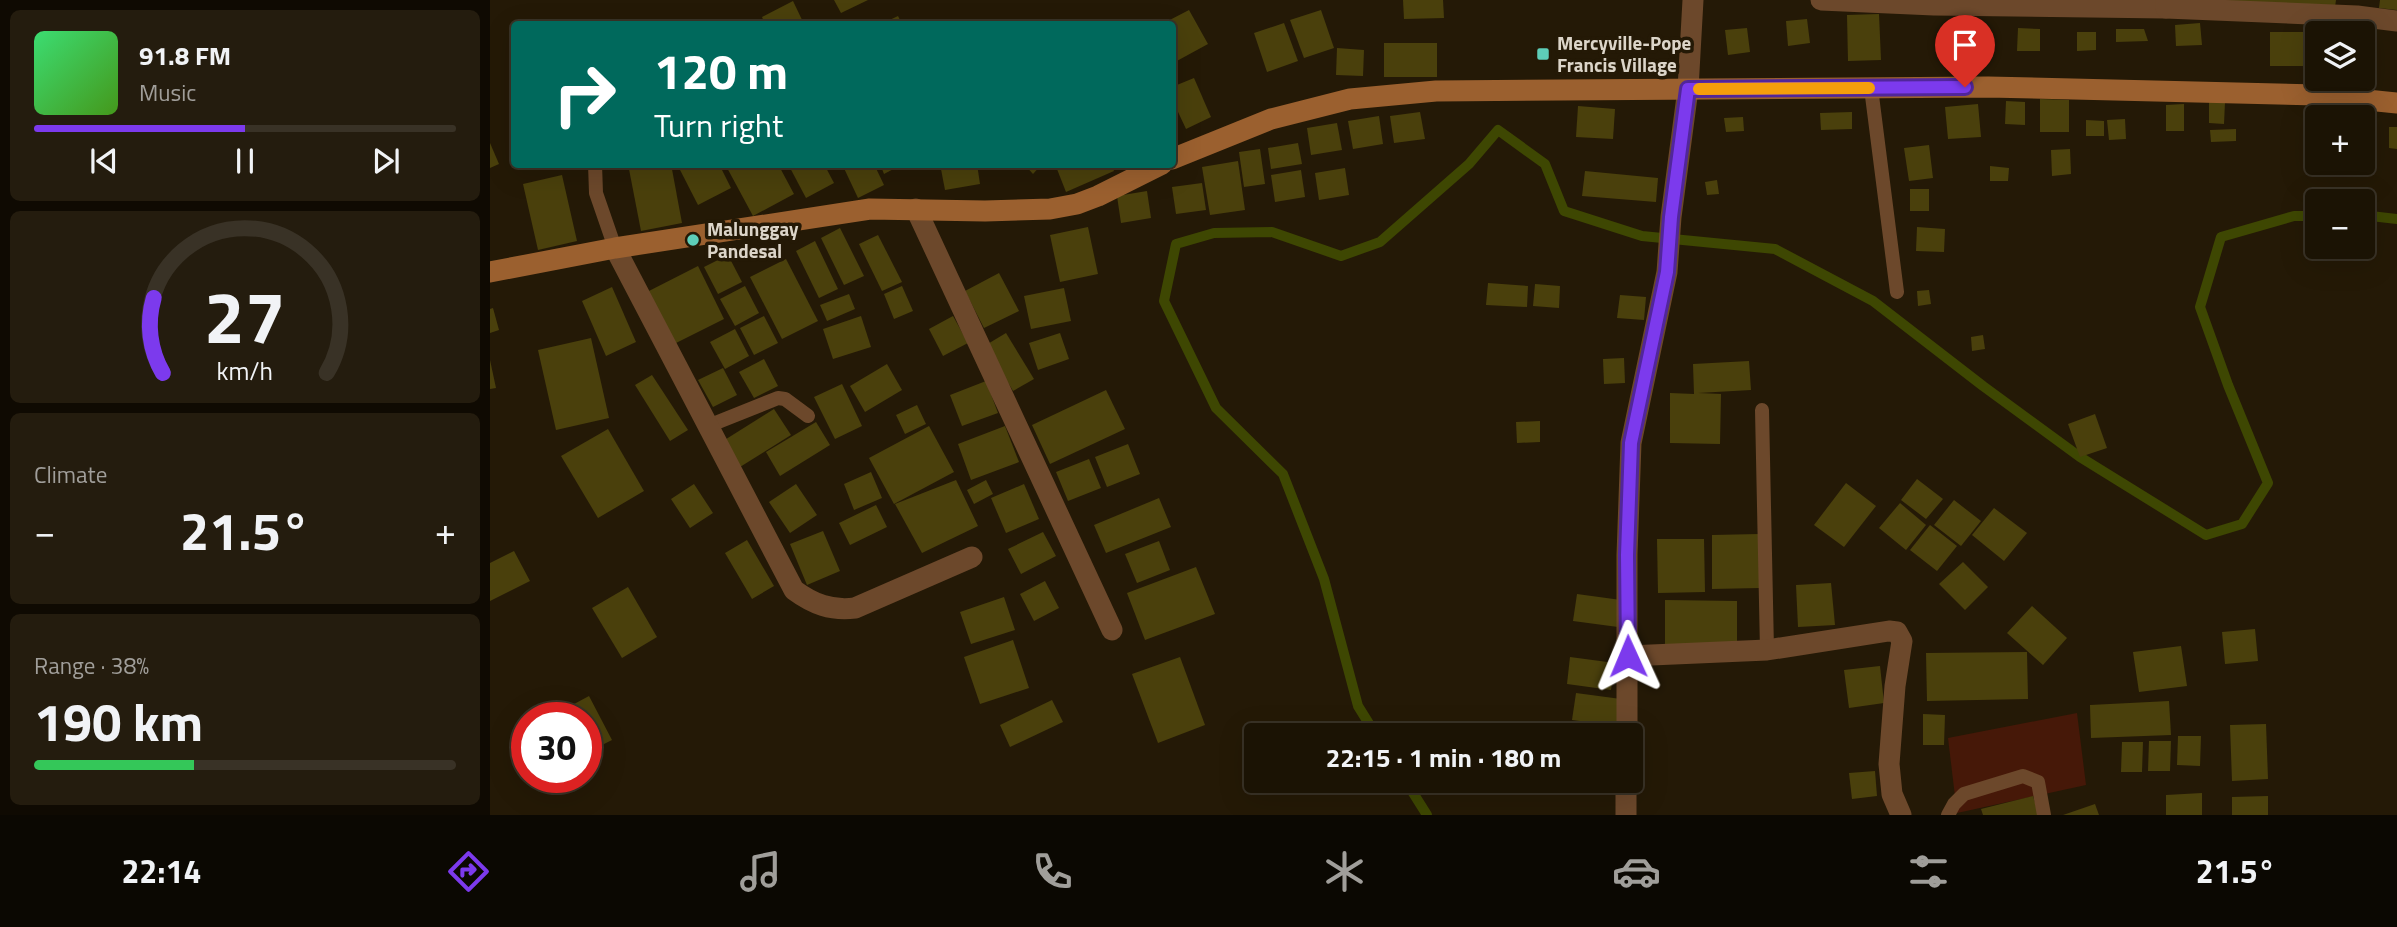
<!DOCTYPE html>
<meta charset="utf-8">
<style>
body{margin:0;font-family:"Titillium Web",sans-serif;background:#241c0e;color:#f1f3f6;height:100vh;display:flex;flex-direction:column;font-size:26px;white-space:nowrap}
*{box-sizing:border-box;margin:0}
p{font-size:23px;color:#a09e9a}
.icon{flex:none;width:38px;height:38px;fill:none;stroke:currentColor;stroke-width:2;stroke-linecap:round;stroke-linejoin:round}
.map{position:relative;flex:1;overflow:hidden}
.sheet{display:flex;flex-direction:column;gap:10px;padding:10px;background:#0f0a02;width:490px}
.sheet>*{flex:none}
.hud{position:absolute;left:21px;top:21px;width:665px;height:147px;border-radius:7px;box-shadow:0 7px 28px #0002,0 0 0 2px #393226;background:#00695c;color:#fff;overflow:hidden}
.buttons{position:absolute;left:1815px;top:21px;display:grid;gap:14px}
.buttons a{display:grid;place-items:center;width:70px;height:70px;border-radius:7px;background:#1b1304;box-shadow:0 7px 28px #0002,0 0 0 2px #393226;font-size:35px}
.speed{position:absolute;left:21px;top:702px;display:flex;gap:14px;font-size:35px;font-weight:700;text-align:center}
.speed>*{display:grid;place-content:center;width:91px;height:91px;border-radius:50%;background:#1b1304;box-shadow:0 7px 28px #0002,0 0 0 2px #393226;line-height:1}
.speed .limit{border:10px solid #d22;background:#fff;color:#111}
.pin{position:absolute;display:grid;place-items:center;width:60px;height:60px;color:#fff;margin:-72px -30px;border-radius:50% 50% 50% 0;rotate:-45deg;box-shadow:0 0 7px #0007}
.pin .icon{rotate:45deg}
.me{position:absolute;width:77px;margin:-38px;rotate:359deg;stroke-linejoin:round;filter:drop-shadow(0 0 5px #0008)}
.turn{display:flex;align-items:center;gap:24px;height:147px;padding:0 28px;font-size:32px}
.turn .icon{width:91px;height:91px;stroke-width:2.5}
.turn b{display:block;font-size:49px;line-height:60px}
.big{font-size:52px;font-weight:700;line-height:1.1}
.sheet .widget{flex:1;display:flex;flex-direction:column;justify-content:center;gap:10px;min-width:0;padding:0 24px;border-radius:10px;background:#241c0e}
.sheet .dial{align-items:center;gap:0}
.dial svg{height:182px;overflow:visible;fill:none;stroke:#393226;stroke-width:7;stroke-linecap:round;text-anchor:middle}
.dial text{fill:#f1f3f6;stroke:none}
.song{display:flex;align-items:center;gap:21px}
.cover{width:84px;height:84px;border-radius:10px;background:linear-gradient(135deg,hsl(140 70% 55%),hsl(100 70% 35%))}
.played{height:7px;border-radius:4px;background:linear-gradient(90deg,#7c3aed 50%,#393226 50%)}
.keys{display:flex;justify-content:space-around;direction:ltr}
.heat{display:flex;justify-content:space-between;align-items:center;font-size:38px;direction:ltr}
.charge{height:10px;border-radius:5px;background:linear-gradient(90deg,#34c759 38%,#393226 0)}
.trip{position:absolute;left:754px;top:723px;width:399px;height:70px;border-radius:7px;background:#1b1304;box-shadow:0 7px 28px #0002,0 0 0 2px #393226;font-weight:700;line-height:70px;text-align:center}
.tabs{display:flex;height:112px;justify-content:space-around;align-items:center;background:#0b0802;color:#a09e9a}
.tabs .icon{width:49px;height:49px}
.tabs .current{color:#7c3aed}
.tabs b{font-size:32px;color:#f1f3f6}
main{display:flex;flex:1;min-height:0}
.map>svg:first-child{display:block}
</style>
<main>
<section class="sheet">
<div class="widget">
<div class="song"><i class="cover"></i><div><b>91.8 FM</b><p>Music</p></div></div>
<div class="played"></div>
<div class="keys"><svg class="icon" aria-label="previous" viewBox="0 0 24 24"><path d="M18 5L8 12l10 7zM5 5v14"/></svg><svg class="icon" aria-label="pause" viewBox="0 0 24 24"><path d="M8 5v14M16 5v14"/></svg><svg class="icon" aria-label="next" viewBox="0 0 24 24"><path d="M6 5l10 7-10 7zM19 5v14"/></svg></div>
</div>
<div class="widget dial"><svg viewBox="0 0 100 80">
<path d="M14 69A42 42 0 1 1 86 69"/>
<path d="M14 69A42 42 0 0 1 10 36" stroke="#7c3aed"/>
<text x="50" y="56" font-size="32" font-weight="700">27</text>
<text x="50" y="72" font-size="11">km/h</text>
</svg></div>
<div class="widget"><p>Climate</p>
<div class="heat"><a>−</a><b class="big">21.5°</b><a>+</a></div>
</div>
<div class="widget"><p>Range · 38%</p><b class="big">190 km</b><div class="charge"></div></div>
</section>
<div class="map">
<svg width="1907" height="815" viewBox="0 0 1907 815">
<rect width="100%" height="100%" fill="#241906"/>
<polygon fill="#461808" points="1587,713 1596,785 1467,813 1458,738"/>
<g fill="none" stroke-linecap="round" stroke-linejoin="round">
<g stroke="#3e4702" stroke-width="10">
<polyline points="1872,215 1907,219"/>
<polyline points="886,735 868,706 834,579 793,474 726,408 674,301 686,244 724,233 782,232 851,256 890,242 979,164 1008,130 1055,164 1074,211 1152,236 1285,249 1383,301 1493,386 1590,457 1716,535 1752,524 1778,483 1738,385 1710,307 1731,237 1804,216 1827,216"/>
<polyline points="915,780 937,815"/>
</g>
</g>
<g fill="#4a400c">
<polygon points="344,0 378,0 351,13"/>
<polygon points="913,0 953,0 954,18 914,19"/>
<polygon points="1686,0 1846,0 1845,7"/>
<polygon points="1890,0 1907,0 1907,10 1889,8"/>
<polygon points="303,1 314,24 275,24 272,17"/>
<polygon points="699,10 718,44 685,62 682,58 682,24 672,24"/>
<polygon points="831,10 844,48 814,58 800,20"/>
<polygon points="1389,14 1391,60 1358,61 1357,15"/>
<polygon points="408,16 412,24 391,24"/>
<polygon points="1317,19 1320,43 1298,46 1296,21"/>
<polygon points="794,23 808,61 777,72 764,33"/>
<polygon points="1710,23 1712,45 1686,46 1685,25"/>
<polygon points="1257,28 1260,52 1238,55 1235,30"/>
<polygon points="1528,28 1550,29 1550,51 1527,51"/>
<polygon points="1626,29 1654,29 1658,41 1626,42"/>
<polygon points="1587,32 1606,32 1606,50 1587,51"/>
<rect x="1780" y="32" width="44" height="34"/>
<rect x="894" y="43" width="53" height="34"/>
<polygon points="847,48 874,50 873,76 846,75"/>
<polygon points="704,78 721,117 696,129 682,99 682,87"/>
<polygon points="1550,99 1579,100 1579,132 1550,132"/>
<polygon points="1516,101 1535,102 1535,125 1515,124"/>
<polygon points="1719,101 1735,102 1734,124 1719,123"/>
<polygon points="1840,103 1841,117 1827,117 1827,140 1821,141 1819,104"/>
<polygon points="1488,104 1491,137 1458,139 1455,107"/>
<polygon points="1694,104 1694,131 1676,131 1676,105"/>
<polygon points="1088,106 1125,109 1123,139 1086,137"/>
<rect x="1855" y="111" width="19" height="6"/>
<polygon points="930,112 935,139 904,143 900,116"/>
<polygon points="1362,112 1362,129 1331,130 1330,113"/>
<polygon points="889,116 893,144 863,149 858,121"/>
<polygon points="1253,117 1254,131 1236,132 1234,118"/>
<polygon points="1635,119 1636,139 1619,140 1617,120"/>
<polygon points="1596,120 1614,121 1614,136 1596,136"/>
<polygon points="847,123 852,150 821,155 817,128"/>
<polygon points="1899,127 1907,127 1907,149 1899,148"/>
<polygon points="1746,129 1746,141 1721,142 1720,130"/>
<polygon points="0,143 9,164 0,168"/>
<polygon points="808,143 812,164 781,169 778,148"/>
<polygon points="1439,145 1443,178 1419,181 1414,148"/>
<polygon points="770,149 775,184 754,187 749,152"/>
<polygon points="1580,149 1581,174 1562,176 1561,150"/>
<polygon points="748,161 755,210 720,215 712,167"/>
<polygon points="138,164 181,164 192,223 151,231"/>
<polygon points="187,164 229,164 241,188 208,205"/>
<polygon points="235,164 288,164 304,194 263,216"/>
<polygon points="298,164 334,164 344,183 316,198"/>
<polygon points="352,164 384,164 394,185 368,198"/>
<polygon points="390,164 413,164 394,174"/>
<polygon points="450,164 487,164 490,184 455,190"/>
<polygon points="534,164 552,164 543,174"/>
<polygon points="565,164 621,164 624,171 576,192"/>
<polygon points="1500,166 1519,168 1518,181 1500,181"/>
<polygon points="855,168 859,195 829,200 825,173"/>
<polygon points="811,170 815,197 785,202 781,175"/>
<polygon points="1095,171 1168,178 1166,202 1092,196"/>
<polygon points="72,175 87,241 48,250 33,184"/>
<polygon points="1227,180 1229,194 1217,195 1215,182"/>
<polygon points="712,183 716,210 686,214 682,187"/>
<rect x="1420" y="189" width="19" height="22"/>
<polygon points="657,191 661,218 631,223 627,196"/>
<polygon points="598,227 608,274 570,282 560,235"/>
<polygon points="1427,227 1455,229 1454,252 1426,251"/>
<polygon points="350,228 374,276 354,285 331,238"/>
<polygon points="388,235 412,282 392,291 369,244"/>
<polygon points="325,241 348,289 329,298 306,251"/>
<polygon points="238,255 252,282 228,294 214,267"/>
<polygon points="296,259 328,321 292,339 260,277"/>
<polygon points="208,266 234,319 182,345 155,293"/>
<polygon points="509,273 529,311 494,328 475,291"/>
<polygon points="998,283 1038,286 1037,307 996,305"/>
<polygon points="1045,284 1070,286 1069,308 1043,306"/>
<polygon points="255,286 269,313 245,326 230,299"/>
<polygon points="412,286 423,311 404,319 394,294"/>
<polygon points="122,287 146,342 116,356 92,301"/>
<polygon points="574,288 581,321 541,329 534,296"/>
<polygon points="1439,290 1441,304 1428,306 1427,291"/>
<polygon points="359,294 365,309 337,321 330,305"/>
<polygon points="1130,295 1156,297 1154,320 1127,318"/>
<polygon points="3,308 9,330 0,333 0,309"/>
<polygon points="274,316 288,343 264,355 250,328"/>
<polygon points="371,316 381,347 343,359 333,329"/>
<polygon points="463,316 478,343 453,356 439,329"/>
<polygon points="245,329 259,356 235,369 220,342"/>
<polygon points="516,333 544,379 523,391 496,345"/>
<polygon points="570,333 579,359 548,370 539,343"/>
<polygon points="1493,335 1495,349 1482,351 1481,337"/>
<polygon points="101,338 119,418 66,430 48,350"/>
<polygon points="1134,358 1135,383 1114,384 1113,359"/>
<polygon points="274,359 288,386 264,398 249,372"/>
<polygon points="0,360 6,388 0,389"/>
<polygon points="1259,361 1261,390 1208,393 1231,394 1230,444 1180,443 1180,393 1204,394 1203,364"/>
<polygon points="397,364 412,390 375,412 360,386"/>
<polygon points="233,368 247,395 223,407 208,380"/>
<polygon points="162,375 198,430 180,441 145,385"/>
<polygon points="496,381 508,413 472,426 460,395"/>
<polygon points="352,384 372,426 345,439 324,397"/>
<polygon points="616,390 635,429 560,464 542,425"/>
<polygon points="427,405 436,424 415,434 406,415"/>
<polygon points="284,409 301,435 250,467 233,441"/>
<polygon points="1605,414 1617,448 1590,457 1578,424"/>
<polygon points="1050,421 1050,442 1027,443 1026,422"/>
<polygon points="326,422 340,445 290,476 276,452"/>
<polygon points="439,426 464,472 404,504 379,458"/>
<polygon points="515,426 529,462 481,480 468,444"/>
<polygon points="118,429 154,491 108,518 71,456"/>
<polygon points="638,444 650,474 617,487 605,457"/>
<polygon points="599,459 611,488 578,501 566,472"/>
<polygon points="381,472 392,498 364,510 354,484"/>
<polygon points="1427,479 1453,499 1436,519 1411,500"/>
<polygon points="466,480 488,526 432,553 405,504"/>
<polygon points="496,480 503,494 484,504 477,490"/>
<polygon points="1356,483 1386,506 1354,547 1324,525"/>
<polygon points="204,484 223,513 200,528 181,499"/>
<polygon points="306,484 327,515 300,533 279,502"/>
<polygon points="534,484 549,519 516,533 501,498"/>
<polygon points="669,498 681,527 616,553 604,525"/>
<polygon points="1464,500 1491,521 1471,546 1444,525"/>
<polygon points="1410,503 1436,525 1416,550 1389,528"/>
<polygon points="386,505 397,527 360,545 349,523"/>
<polygon points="1504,508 1537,533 1514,561 1482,535"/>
<polygon points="1440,525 1467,546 1447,571 1420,550"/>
<polygon points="333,531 350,571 317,585 300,544"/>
<polygon points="553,532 566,556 531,574 518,549"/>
<polygon points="1269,534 1270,588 1222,589 1222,535"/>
<polygon points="1167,539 1214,539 1215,592 1168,593"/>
<polygon points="257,540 284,586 262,599 235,553"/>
<polygon points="669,541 680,570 647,583 635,554"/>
<polygon points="24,551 40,581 0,601 0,563"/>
<polygon points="1473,562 1498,587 1475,610 1449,584"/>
<polygon points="706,567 725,614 655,640 637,593"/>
<polygon points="555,581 569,608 544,621 530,594"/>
<polygon points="1341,583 1345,625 1308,627 1306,585"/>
<polygon points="138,587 167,637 132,658 102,608"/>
<polygon points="1087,594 1131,600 1128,627 1083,621"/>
<polygon points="514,597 525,630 481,644 470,612"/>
<polygon points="1175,600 1247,601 1247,645 1175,644"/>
<polygon points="1542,606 1577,638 1553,665 1517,633"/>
<polygon points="1765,629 1768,661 1735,664 1732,632"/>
<polygon points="523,640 539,688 490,704 474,657"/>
<polygon points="1691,646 1697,686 1649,692 1643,652"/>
<polygon points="1537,652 1538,699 1437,701 1436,653"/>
<polygon points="690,657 715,725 668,743 642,674"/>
<polygon points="1080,657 1125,663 1121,690 1077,684"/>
<polygon points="1390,666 1394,703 1359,708 1354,670"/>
<polygon points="1086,693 1131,699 1127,726 1082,720"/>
<polygon points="99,696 122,740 96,753 96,718 58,718"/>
<polygon points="562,700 573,722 520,747 510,725"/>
<polygon points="1679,701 1681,735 1601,738 1600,705"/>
<polygon points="1433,714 1455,715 1454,745 1433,745"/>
<polygon points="1776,724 1778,779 1742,781 1740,725"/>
<polygon points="1688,736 1711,736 1710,766 1687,765"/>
<polygon points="1659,741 1681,741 1680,771 1658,771"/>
<polygon points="1632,742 1653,742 1652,772 1631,772"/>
<polygon points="1385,771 1387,796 1362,799 1359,773"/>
<polygon points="1712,793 1712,815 1676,815 1676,795"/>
<polygon points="1543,796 1549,815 1493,815 1491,809"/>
<polygon points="1778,796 1778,815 1742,815 1742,797"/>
<polygon points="1605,804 1609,815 1573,815"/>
</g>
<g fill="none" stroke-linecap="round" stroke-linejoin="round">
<g stroke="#6c482b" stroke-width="14">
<polyline points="1381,88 1407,292"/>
<polyline points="105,164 106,193 125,248"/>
<polyline points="1272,410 1277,650"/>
<polyline points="218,426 288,398 295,399 318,416"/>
<polyline points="1458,815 1464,804 1474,794 1533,776 1548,782 1554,815"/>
</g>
<g stroke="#6c482b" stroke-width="21">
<polyline points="1331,0 1444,5 1676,8"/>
<polyline points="1676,0 1676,8 1867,16 1907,21"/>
<polyline points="426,209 622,630"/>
<path d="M125 248 304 590C323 604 341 611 365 608L482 557"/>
<polyline points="1138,656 1277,650 1399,631 1407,632 1412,641 1405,686 1399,764 1402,794 1411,815"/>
<polyline points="1137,735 1137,555 1141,443 1177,272 1181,217 1198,89 1203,0"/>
<polyline points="1136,815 1136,780"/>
</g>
<g stroke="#9b602f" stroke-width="21">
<polyline points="682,159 781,119 860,99 946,91 1498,87 1828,95 1907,103"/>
<polyline points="0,272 125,248 380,209 495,211 560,209 587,204 608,196 672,164"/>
</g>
</g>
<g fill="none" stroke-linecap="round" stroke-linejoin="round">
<g stroke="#51269a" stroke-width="18">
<polyline id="route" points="1138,656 1137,555 1141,443 1177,272 1181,217 1198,89 1475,87"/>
</g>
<use href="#route" stroke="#7c3aed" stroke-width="12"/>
<polyline stroke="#f59e0b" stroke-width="12" points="1209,89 1379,88"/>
</g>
<g fill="#5eceb8" stroke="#241906" stroke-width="2.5">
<rect x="1046" y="47" width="14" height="14" rx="3.5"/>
<circle cx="203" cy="240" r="7"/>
</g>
<g text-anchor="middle" stroke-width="7" stroke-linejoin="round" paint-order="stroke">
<g font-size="19" font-weight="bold" fill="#dcd5c9" stroke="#241906" text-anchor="start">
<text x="1067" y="50">Mercyville-Pope<tspan x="1067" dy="22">Francis Village</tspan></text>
<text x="217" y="236">Malunggay<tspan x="217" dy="22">Pandesal</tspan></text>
</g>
</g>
</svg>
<div class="buttons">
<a><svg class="icon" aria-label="layers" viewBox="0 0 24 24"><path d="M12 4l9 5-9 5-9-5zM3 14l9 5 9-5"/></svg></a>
<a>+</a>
<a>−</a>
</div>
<div class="speed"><div class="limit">30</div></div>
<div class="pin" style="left:1475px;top:87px;background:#d93025"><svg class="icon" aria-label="arrive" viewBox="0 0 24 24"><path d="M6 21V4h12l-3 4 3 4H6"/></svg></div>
<svg class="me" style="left:1138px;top:656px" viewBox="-20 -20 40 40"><path d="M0-17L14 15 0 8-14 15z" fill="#7c3aed" stroke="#fff" stroke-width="4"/></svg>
<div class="trip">22:15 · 1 min · 180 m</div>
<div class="hud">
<div class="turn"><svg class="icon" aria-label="right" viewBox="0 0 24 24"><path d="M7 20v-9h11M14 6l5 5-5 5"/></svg><div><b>120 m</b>Turn right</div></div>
</div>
</div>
</main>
<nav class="tabs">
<b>22:14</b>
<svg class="icon current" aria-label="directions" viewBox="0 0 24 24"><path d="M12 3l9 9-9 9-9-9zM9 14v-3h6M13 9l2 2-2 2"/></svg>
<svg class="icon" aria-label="music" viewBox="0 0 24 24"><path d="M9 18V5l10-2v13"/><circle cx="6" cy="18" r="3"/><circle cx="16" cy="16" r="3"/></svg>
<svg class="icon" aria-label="phone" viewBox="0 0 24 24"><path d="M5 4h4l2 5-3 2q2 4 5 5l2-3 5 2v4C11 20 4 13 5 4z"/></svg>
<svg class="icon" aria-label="climate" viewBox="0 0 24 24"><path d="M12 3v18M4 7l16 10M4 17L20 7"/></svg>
<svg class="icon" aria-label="car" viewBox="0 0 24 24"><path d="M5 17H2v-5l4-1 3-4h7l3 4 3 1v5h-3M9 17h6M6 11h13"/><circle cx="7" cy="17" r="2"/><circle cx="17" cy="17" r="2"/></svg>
<svg class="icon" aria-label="filters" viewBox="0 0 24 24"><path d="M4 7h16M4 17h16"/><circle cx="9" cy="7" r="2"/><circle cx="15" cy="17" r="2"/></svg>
<b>21.5°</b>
</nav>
